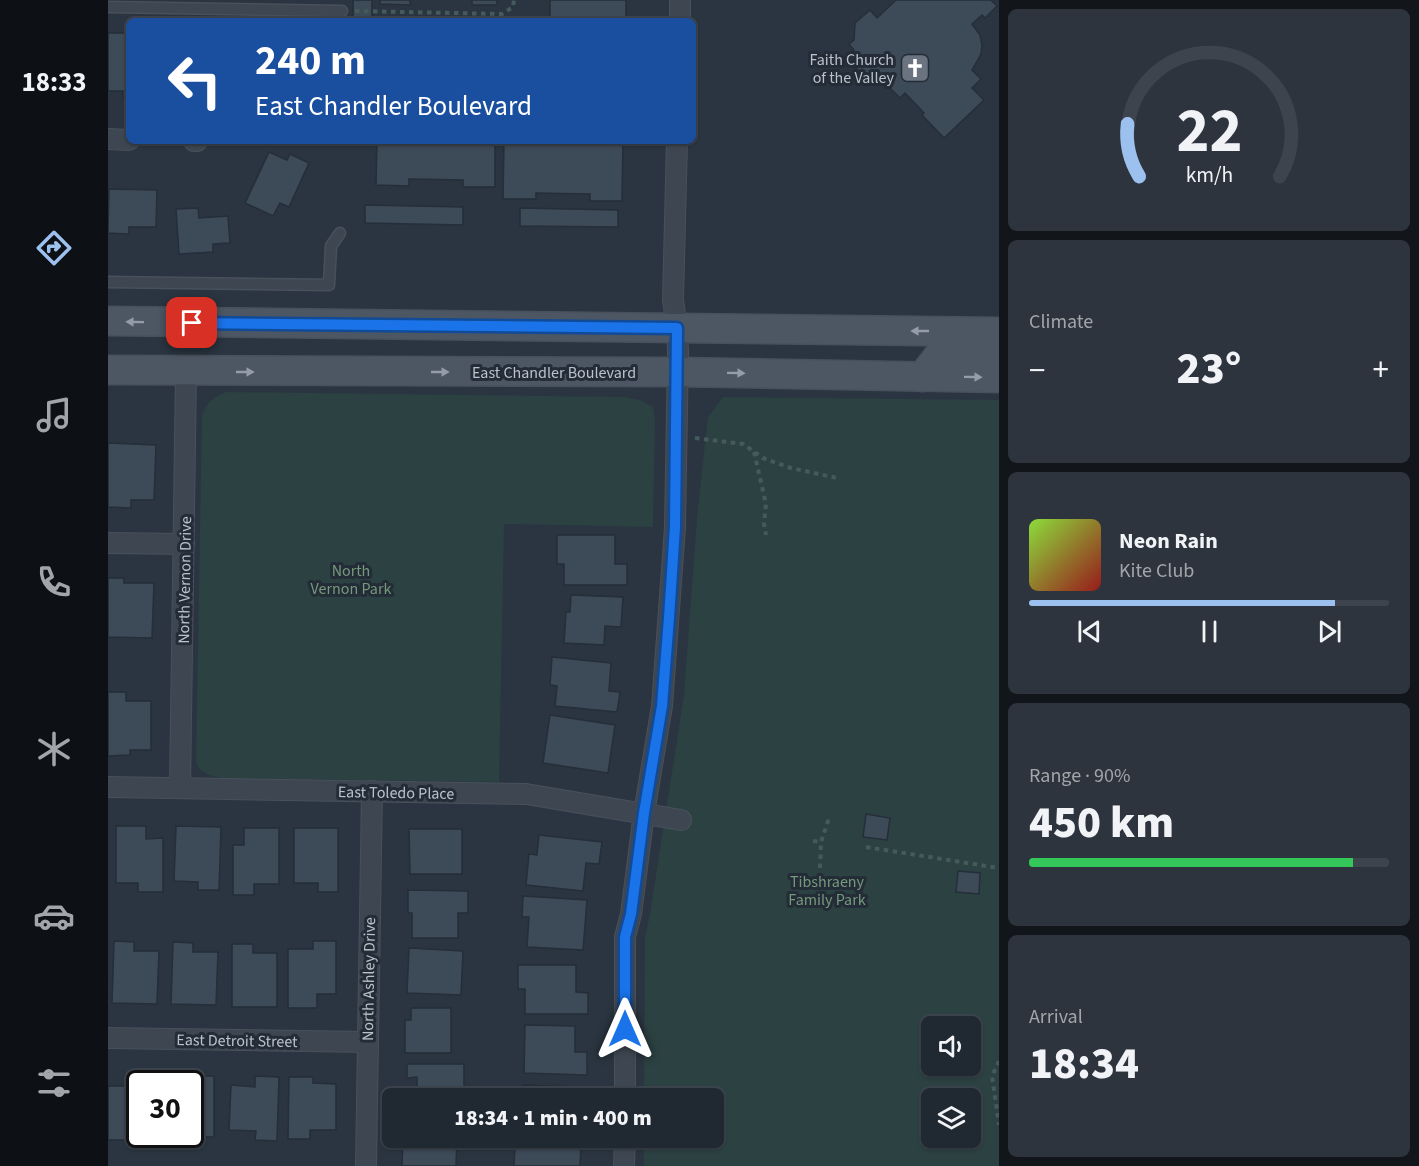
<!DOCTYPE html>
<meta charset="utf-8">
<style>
body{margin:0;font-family:"Source Sans 3",sans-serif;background:#2d343d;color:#f1f3f6;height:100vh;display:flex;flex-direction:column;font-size:22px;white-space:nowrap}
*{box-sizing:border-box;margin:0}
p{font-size:20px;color:#a2a6ab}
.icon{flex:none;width:33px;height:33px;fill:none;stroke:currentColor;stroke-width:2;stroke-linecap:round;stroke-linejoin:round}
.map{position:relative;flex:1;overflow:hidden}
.details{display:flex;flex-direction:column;gap:9px;padding:9px;background:#12161b;width:420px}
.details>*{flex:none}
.hud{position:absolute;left:18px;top:18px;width:570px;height:126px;border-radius:9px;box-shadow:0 2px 4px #0004,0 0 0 2px #3d444d;background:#1a4fa0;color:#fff;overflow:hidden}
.tools{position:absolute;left:813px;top:1016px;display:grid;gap:12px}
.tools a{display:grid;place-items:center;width:60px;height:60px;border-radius:9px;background:#202831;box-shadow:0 2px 4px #0004,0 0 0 2px #3d444d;font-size:30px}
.speed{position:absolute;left:18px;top:1070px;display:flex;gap:12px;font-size:30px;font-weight:700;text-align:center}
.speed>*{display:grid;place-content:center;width:78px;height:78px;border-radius:50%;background:#202831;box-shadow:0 2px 4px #0004,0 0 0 2px #3d444d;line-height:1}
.speed .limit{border:3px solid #111;border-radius:9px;background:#fff;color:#111}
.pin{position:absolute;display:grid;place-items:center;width:51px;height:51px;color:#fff;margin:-26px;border-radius:12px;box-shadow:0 3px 9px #0006}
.me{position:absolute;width:66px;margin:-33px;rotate:0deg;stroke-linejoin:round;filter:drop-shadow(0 0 4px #0008)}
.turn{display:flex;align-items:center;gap:21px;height:126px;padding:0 30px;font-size:27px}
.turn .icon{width:78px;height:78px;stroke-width:2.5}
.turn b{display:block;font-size:42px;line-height:51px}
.big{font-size:45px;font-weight:800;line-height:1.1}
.details .card{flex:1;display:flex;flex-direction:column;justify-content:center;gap:9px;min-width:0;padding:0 21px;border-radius:9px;background:#2d343d}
.details .dial{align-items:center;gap:0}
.dial svg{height:156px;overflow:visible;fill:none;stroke:#3d444d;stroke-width:7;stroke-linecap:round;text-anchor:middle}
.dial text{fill:#f1f3f6;stroke:none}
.song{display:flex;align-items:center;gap:18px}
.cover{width:72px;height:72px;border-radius:9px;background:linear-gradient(135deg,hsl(90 70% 55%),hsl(0 70% 35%))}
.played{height:6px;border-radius:3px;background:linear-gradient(90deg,#9dc1ef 85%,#3d444d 85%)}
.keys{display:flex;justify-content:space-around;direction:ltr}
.heat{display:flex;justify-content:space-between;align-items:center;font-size:33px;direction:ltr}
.charge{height:9px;border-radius:4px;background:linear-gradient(90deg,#34c759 90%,#3d444d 0)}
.trip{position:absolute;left:274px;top:1088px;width:342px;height:60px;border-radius:9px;background:#202831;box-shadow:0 2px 4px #0004,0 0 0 2px #3d444d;font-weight:800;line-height:60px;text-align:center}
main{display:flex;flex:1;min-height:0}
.tab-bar{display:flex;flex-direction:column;width:108px;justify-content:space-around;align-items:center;background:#0d1014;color:#a2a6ab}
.tab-bar .icon{width:42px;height:42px}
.tab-bar .active{color:#9dc1ef}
.tab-bar b{font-size:27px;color:#f1f3f6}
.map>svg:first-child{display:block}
</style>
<main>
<nav class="tab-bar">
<b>18:33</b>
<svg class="icon active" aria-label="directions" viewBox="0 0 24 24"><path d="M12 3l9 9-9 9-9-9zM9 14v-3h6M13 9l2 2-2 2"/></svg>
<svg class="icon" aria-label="music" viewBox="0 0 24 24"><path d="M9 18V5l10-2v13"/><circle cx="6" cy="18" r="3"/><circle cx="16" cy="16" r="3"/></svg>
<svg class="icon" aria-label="phone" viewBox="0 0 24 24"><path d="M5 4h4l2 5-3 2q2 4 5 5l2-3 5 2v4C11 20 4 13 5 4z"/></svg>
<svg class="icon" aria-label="climate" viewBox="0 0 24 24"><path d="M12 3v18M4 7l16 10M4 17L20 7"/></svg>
<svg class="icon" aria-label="car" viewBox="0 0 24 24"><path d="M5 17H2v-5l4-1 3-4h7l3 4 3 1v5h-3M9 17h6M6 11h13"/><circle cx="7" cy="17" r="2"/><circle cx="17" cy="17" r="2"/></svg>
<svg class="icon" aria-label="filters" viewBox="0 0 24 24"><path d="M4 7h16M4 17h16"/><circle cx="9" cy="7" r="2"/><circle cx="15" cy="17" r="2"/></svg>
</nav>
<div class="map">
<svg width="891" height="1166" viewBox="0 0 891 1166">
<rect width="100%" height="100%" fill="#2a3541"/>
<g fill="#2c4142" fill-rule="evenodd">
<path d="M118 392 516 397 532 400 545 407 547 420 545 527 396 524 391 782 113 778C102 775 93 774 88 763L94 415C99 402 106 397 118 392Z"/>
<path d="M615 397 891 400V1166H536V1137H606V1098H536L537 937 542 914 576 695 589 518 600 417ZM824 1026H862V1065H824ZM824 1098H862V1137H824Z"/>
</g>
<g fill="#3d4a57" stroke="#252e39" stroke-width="1.5">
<rect x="245" y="0" width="19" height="21"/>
<polygon points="272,0 302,0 302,5 272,4"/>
<rect x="364" y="0" width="25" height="5"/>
<rect x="442" y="0" width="76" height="21"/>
<polygon points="788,0 883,0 889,6 877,18 874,15 864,24 872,35 874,45 873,54 864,70 873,79 864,88 876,100 836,138 814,115 816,113 797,93 792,98 768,74 760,81 746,66 746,50 741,44 746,40 747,23 762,10 769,18"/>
<polygon points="0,33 18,33 18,54 21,54 21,97 15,97 15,91 0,91"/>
<polygon points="269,141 387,141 387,187 355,187 355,180 301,179 301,186 268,185"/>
<polygon points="396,141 515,141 514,201 482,201 482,194 428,193 428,199 395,199"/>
<polygon points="161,152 179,160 182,154 201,163 181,207 172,203 165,216 137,203"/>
<polygon points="1,189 49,190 48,227 21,227 21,234 0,233"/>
<polygon points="257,205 355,207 355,225 257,223"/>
<polygon points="90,208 91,218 120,216 122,243 105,244 105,252 71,254 68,209"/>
<polygon points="412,208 510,210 510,227 412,226"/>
<polygon points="0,443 48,445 46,500 23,500 23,508 0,507"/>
<polygon points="449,535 507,535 507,564 519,564 519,585 456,585 456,564 449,564"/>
<polygon points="0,578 16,578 16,583 46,583 44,638 0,637"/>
<polygon points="463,595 515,597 513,627 497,626 496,645 456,643 458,612 462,612"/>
<polygon points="444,657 503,663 501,691 512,692 509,712 447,706 449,686 442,685"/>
<polygon points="0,692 18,692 18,701 43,701 43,750 22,750 22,755 0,756"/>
<polygon points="442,715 507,725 500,773 435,763"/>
<polygon points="758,814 782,818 779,840 755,837"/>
<polygon points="8,826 38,826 38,839 55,838 55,892 30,892 30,883 8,883"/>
<polygon points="68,826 113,827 111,890 90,890 90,882 66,881"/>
<polygon points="136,828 171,828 171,884 146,884 146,895 125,895 125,845 136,845"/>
<polygon points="186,828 230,828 230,892 210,892 210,883 186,883"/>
<polygon points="301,829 354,829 354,874 302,874"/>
<polygon points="431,835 494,842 491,864 478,863 475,891 418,885 421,854 429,855"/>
<polygon points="850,871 872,873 871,894 848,892"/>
<polygon points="300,890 360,891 360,913 350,913 350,938 304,938 304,913 300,913"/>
<polygon points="415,896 479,900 475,950 419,947 421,917 414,917"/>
<polygon points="6,941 26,942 26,951 51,951 49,1004 4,1003"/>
<polygon points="205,941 228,941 228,994 209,994 209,1008 180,1008 180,949 205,949"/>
<polygon points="65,942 85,943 85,952 110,952 108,1005 63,1004"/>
<polygon points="124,944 145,944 145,953 169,953 169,1007 124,1007"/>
<polygon points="301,948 355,951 353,995 299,993"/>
<polygon points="410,965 468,965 468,992 480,993 480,1014 417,1014 417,989 410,989"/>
<polygon points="303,1008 343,1008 343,1053 297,1053 297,1020 303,1020"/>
<polygon points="417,1025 467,1026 467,1052 479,1052 479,1075 416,1073"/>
<polygon points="299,1064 356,1064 356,1098 295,1098 295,1089 309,1089 309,1077 299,1078"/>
<polygon points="19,1074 47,1074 47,1083 32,1083 32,1132 23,1132 23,1140 0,1140 0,1086 20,1086"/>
<polygon points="79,1076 106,1076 106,1137 59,1136 59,1134 82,1134 82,1083 59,1083 59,1078 79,1078"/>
<polygon points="147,1076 171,1077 169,1141 147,1140 148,1131 121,1130 123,1085 147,1087"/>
<polygon points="181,1077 205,1077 205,1083 228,1084 228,1130 202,1130 202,1139 180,1139"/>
<polygon points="415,1085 467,1087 466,1098 415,1098"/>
<polygon points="295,1137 349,1137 348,1166 294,1166"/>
<polygon points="407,1144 473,1146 472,1166 406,1166"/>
</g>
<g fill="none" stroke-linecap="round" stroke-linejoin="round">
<g stroke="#48505b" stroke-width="13">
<g id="service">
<polyline points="0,7 234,11"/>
<polyline points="0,282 221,285 223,246 232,233"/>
</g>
</g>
<g stroke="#48505b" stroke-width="22">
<g id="minor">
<polyline points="572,21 572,0"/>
<polyline points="0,139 21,140"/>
<polyline points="86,141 89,141"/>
<polyline points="0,543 76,544"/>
<polyline points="0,787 418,794 573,820"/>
<polyline points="72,788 78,372"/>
<polyline points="0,1038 259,1042"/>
<polyline points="517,1098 517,937 523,914 536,813 554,706 567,527 570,352 569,328 565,300 569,141"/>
<polyline points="258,1166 264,791"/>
<polyline points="516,1166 517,1137"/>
</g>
</g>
<g stroke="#48505b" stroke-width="31">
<g id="secondary">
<polyline points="0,321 891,332"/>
<polyline points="0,370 569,372 891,378"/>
<polyline points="814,377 832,354 891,354"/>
</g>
</g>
<g stroke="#455a5a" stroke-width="4" stroke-dasharray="4.5 4.5" stroke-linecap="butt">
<polyline points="247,11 394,14 405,7 406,0"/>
<polyline points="587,438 635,444 655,458 683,468 729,478"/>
<polyline points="646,452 658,504 656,524 658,535"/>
<polyline points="705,841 713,842"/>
<polyline points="758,847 891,868"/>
<polyline points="712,868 713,842 721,818"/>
<polyline points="891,1061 884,1076 891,1125"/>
</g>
<use href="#service" stroke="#3e4751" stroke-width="10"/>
<use href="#minor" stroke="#3e4751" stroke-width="20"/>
<use href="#secondary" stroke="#4d5764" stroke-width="28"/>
</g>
<defs><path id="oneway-solid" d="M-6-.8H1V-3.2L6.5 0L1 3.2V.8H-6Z" transform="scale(1.5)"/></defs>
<g fill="#949da7">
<use href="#oneway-solid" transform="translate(27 322) rotate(-179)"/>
<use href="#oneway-solid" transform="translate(812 331) rotate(-180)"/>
<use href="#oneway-solid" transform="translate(137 372)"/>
<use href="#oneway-solid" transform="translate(332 372)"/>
<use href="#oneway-solid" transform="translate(628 373) rotate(1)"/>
<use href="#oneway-solid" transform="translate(865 377) rotate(1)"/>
</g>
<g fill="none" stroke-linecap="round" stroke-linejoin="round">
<g stroke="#114b97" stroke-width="15">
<polyline id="route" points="84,323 569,328 567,527 561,618 554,706 536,813 523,914 517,937 517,1029"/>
</g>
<use href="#route" stroke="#1a73e8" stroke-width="10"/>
</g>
<defs>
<g id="church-square" transform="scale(1.5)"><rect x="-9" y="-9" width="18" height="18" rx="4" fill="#6b7280" stroke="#232c37"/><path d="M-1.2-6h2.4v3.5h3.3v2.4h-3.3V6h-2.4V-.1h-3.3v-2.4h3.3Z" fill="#fff"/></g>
</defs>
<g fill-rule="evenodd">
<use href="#church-square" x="807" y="68"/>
</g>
<g text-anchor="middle" stroke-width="6" stroke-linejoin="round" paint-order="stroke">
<g font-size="16" fill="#bbc2cb" stroke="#232c37" text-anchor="end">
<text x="786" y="65">Faith Church<tspan x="786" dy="18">of the Valley</tspan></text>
</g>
<g font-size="16" fill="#bbc2cb" stroke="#232c37">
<text x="446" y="378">East Chandler Boulevard</text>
<text transform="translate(76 580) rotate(-89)" y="6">North Vernon Drive</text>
<text transform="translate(288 792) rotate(1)" y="6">East Toledo Place</text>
<text transform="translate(260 979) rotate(-89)" y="6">North Ashley Drive</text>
<text transform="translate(129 1040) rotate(1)" y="6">East Detroit Street</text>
</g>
<g font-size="16" fill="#75997b" stroke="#232c37">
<text x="243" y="576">North<tspan x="243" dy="18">Vernon Park</tspan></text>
<text x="719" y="887">Tibshraeny<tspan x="719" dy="18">Family Park</tspan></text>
</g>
</g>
</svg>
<div class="tools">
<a><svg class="icon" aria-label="sound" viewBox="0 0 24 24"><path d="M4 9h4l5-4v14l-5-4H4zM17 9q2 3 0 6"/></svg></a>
<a><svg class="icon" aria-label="layers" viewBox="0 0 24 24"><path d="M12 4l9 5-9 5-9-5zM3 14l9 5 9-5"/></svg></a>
</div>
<div class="speed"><div class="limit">30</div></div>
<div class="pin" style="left:84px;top:323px;background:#d93025"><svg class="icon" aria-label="arrive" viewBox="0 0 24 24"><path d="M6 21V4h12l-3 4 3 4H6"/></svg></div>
<svg class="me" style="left:517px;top:1029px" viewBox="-20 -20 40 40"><path d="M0-17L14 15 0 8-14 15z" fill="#1a73e8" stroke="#fff" stroke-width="4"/></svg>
<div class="trip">18:34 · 1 min · 400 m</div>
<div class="hud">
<div class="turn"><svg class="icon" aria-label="left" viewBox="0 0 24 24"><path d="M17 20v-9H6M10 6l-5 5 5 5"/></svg><div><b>240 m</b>East Chandler Boulevard</div></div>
</div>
</div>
<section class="details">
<div class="card dial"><svg viewBox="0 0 100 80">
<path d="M14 69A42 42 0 1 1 86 69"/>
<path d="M14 69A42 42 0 0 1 8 42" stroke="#9dc1ef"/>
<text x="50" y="56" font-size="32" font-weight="700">22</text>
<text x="50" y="72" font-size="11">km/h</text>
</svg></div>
<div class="card"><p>Climate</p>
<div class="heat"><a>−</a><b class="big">23°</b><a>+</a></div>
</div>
<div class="card">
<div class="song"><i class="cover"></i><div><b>Neon Rain</b><p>Kite Club</p></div></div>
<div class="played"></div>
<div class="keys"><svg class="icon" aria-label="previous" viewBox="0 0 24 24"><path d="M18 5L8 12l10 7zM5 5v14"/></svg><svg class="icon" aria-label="pause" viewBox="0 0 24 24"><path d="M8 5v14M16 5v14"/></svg><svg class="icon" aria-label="next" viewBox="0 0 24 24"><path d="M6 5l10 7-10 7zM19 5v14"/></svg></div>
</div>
<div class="card"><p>Range · 90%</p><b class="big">450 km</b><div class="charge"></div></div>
<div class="card"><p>Arrival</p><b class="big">18:34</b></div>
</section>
</main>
